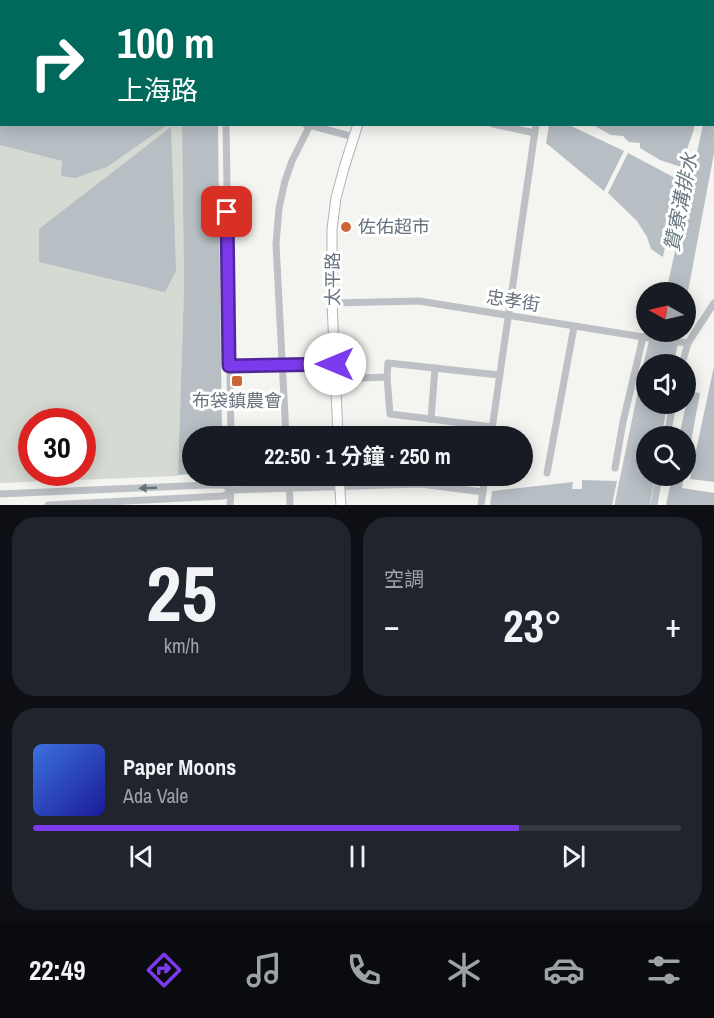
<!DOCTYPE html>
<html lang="zh-TW">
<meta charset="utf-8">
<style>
body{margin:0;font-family:"Archivo Narrow","Noto Sans TC",sans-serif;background:#20242c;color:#f1f3f6;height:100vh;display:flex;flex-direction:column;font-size:22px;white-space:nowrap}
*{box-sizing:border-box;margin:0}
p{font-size:20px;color:#9ea1a6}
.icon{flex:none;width:33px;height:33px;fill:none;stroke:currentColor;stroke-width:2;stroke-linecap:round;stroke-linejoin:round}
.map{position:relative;height:505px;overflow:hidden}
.side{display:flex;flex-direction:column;gap:12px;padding:12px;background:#0d0f14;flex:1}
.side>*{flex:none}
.guide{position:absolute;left:0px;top:0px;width:714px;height:126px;box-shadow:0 3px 15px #0003;background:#00695c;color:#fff;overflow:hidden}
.needle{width:39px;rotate:278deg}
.buttons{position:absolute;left:636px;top:282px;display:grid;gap:12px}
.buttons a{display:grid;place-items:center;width:60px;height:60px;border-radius:50%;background:#171b24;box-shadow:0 3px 15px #0003;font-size:30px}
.speed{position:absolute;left:18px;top:408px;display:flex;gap:12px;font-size:30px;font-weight:700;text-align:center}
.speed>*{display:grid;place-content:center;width:78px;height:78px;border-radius:50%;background:#171b24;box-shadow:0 3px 15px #0003;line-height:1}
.speed .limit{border:9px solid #d22;background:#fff;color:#111}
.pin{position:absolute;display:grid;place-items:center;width:51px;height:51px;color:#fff;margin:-26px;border-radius:12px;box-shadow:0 3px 9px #0006}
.me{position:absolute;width:66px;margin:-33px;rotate:270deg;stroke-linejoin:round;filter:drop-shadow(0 0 4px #0008)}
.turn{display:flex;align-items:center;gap:21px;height:126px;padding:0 18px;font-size:27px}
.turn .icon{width:78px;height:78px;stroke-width:2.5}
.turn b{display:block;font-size:42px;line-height:51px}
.big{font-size:45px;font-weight:700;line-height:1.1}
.side .card{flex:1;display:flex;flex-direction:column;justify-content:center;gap:9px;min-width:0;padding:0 21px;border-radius:24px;background:#20242c}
.side .dial{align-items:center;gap:0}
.dial b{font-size:78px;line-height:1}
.song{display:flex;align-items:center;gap:18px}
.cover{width:72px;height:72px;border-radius:9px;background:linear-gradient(135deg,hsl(220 70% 55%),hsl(240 70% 35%))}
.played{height:6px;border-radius:3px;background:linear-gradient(90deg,#7c3aed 75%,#363941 75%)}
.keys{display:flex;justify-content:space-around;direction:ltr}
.heat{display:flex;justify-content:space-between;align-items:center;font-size:33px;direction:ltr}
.side .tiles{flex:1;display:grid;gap:12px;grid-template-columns:1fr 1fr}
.card:last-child{grid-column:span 2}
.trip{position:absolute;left:182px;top:426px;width:351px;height:60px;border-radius:30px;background:#171b24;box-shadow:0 3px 15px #0003;font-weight:700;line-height:60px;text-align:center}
.tabs{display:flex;height:96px;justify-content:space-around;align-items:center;background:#090b0e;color:#9ea1a6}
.tabs .icon{width:42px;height:42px}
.tabs .current{color:#7c3aed}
.tabs b{font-size:27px;color:#f1f3f6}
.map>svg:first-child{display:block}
</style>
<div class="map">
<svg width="714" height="505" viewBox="0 0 714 505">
<rect width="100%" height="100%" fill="#f4f4f1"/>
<g fill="#d5dad2" fill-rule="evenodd">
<polygon points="0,0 190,0 191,1 2,2 1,64 0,64"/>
<path d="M0 77H2V124L182 125 184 288 178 476 0 483ZM32 422H82V472H32Z"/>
</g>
<g fill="#b7bfc4">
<polygon points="714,78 714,153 686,302 686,292 666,292 703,125 712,124 712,86"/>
<polygon points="0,92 2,92 2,124 163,124 164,127 107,167 75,178 61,176 62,161 0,145"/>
<polygon points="182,125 218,125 222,436 192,436 192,474 178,475 184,288"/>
<polygon points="549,125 569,125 624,151 604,191 546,143"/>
<polygon points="694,125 694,129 681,167 660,160 640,148 640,143 629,142 623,136 611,135 593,125"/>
<polygon points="171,127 176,271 165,292 39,262 39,229"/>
<polygon points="628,153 679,180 663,257 651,249 647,237 637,221 608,193"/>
<polygon points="657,332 680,332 674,364 650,364"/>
<polygon points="714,366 714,482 690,479"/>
<polygon points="646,383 646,404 667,404 662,436 646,436 646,476 655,476 650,505 621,505"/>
<polygon points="689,391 700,393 686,469 686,436 679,436"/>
<polygon points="672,476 684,476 682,488 714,493 714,505 666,505"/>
<polygon points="582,480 617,481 612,505 490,505 492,491 573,482 572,489 582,489"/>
</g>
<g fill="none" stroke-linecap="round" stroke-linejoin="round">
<polyline stroke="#b7bfc4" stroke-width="8" points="25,2 26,0"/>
<g stroke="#b2b6ba" stroke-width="11">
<g id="secondary">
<polyline points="399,2 399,0"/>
<polyline points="338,436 332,303 332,229 336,198 344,168 358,124"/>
<polyline points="339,476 341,505"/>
</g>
</g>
<g stroke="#bdc0c4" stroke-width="7">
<polyline points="224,0 224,2"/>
<polyline points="554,2 554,0"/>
<polyline points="226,124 231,436"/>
<polyline points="305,124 354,137"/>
<polyline points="493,124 535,133"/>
<polyline points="332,303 419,301 643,337 688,343"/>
<polyline points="647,364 653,339"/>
<polyline points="682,364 688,343 714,303"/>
<polyline points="229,366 335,364"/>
<polyline points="435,368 431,419 492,427"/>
<polyline points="335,379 387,377"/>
<polyline points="431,419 390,414 387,377 388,363 499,375"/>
<polyline points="286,436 276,244 279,208 285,181 292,161 310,125"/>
<polyline points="491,436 536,124"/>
<polyline points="667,436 673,404"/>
<polyline points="615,468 623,422 643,337"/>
<polyline points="547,473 574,327"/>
<polyline points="289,476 290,505"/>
<polyline points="232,490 421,484 483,492"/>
<polyline points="0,494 207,485 224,485 232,490"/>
<polyline points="48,505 224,496 232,490"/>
<polyline points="230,505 232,476"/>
<polyline points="481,505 485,476"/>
<polyline points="618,505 646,369"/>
<polyline points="654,505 659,476"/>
</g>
<use href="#secondary" stroke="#fff" stroke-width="9"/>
</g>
<defs><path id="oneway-solid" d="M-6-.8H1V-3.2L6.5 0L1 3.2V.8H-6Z" transform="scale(1.5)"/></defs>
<use fill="#66727e" href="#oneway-solid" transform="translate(148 488) rotate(178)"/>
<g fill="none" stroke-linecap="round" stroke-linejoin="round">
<g stroke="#51269a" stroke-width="15">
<polyline id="route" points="227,212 229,366 335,364"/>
</g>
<use href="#route" stroke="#7c3aed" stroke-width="10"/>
</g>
<g fill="#cd6637" stroke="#fff" stroke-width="2">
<circle cx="346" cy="227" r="6"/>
<rect x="231" y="375" width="12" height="12" rx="3"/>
</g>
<g text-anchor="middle" stroke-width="6" stroke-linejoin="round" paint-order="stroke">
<g font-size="18" fill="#66727e" stroke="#fff" text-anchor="start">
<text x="358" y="233">佐佑超市</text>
<text x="237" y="407" text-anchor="middle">布袋鎮農會</text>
</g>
<g font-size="18" fill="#66727e" stroke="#fff">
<text transform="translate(333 279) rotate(-90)" y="6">太平路</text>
<text transform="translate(513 301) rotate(9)" y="6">忠孝街</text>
</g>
<g font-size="20" font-style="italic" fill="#687982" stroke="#fff">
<text transform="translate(681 202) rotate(-79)" y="7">贊寮溝排水</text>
</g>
</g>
</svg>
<div class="buttons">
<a><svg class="needle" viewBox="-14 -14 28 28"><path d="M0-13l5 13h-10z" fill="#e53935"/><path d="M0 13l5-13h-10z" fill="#9ea1a6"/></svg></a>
<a><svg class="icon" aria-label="sound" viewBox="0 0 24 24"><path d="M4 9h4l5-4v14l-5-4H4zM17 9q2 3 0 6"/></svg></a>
<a><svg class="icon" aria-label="search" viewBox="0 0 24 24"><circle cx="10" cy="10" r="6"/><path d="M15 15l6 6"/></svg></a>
</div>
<div class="speed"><div class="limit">30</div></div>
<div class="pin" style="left:227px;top:212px;background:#d93025"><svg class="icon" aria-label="arrive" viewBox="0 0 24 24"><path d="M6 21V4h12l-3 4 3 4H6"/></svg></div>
<svg class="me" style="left:335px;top:364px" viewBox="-20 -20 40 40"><circle r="19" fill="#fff"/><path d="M0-13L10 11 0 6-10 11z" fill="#7c3aed"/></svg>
<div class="trip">22:50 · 1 分鐘 · 250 m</div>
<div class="guide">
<div class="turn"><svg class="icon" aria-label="right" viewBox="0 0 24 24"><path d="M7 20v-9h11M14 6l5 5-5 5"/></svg><div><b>100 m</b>上海路</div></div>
</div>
</div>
<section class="side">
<div class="tiles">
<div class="card dial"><b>25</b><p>km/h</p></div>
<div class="card"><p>空調</p>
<div class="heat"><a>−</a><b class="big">23°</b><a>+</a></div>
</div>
<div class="card">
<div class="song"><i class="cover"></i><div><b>Paper Moons</b><p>Ada Vale</p></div></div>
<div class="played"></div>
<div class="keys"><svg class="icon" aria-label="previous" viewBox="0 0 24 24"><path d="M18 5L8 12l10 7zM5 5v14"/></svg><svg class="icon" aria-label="pause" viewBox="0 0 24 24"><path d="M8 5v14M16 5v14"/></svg><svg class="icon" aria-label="next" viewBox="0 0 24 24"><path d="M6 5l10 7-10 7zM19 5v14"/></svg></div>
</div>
</div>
</section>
<nav class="tabs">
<b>22:49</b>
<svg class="icon current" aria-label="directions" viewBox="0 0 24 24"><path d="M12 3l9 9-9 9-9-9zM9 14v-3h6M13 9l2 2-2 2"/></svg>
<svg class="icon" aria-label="music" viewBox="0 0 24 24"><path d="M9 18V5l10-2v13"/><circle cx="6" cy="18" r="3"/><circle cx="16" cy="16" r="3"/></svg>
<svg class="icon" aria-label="phone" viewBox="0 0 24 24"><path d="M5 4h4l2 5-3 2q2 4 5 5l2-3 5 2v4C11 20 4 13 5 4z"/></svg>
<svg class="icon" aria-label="climate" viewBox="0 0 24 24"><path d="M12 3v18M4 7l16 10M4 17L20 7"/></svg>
<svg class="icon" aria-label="car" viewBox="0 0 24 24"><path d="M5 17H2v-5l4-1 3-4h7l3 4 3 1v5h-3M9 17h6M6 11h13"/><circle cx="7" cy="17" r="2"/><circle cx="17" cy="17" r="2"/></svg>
<svg class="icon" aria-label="filters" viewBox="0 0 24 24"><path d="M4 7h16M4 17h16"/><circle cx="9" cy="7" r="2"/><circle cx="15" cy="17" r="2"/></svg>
</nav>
